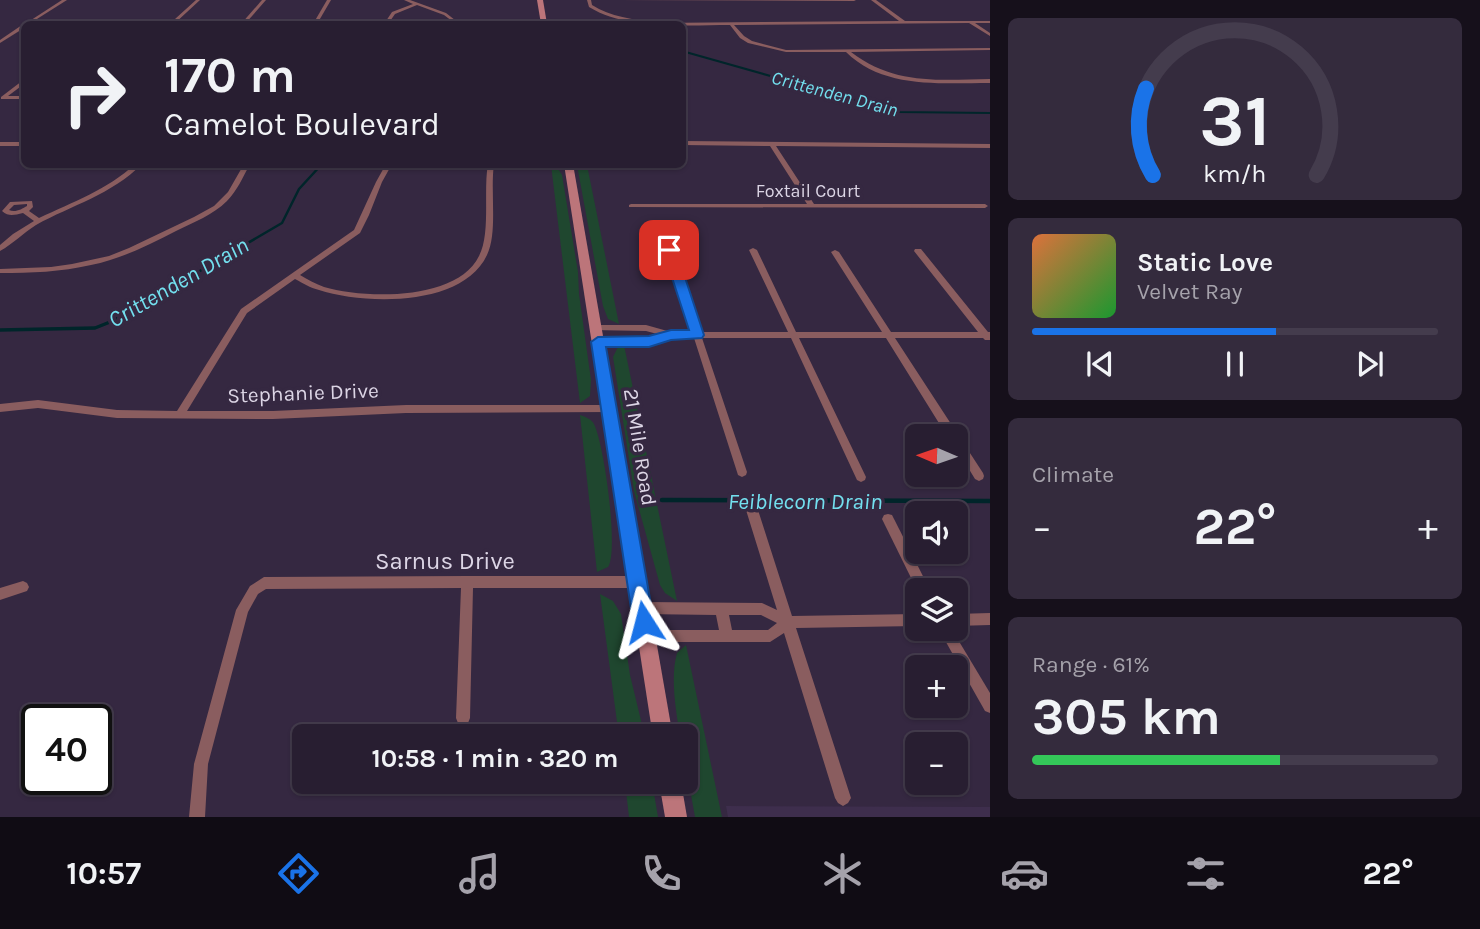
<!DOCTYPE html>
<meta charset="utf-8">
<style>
body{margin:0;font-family:Karla,sans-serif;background:#342b3d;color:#f1f3f6;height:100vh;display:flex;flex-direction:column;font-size:26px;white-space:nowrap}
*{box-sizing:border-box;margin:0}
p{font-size:23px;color:#a5a2ab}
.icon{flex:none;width:38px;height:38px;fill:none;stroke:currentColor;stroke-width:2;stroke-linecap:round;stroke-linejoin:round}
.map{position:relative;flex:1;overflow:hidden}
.panel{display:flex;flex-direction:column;gap:18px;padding:18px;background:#16101b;width:490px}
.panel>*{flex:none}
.top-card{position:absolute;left:21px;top:21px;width:665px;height:147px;border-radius:10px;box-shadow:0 2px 5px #0004,0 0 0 2px #443c4d;background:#281e31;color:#f1f3f6;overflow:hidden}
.needle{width:46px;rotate:272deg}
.tools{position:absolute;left:905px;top:424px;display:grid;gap:14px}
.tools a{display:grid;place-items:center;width:63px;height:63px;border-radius:10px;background:#281e31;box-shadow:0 2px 5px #0004,0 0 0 2px #443c4d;font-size:35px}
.speed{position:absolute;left:21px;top:704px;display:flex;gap:14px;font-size:35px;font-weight:700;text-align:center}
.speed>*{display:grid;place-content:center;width:91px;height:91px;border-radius:50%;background:#281e31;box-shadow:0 2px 5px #0004,0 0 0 2px #443c4d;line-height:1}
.speed .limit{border:4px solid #111;border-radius:10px;background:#fff;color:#111}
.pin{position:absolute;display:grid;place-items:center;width:60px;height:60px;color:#fff;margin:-30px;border-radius:14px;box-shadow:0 4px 10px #0006}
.me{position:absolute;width:77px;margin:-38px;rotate:351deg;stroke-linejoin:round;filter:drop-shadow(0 0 5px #0008)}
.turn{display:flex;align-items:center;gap:24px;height:147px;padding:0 28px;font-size:32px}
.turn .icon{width:91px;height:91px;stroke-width:2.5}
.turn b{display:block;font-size:49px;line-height:60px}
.big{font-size:52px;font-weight:700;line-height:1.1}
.panel .tile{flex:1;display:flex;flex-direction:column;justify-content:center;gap:10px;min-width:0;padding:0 24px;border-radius:10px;background:#342b3d}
.panel .dial{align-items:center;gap:0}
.dial svg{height:182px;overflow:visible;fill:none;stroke:#443c4d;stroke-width:7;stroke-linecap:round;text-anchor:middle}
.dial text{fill:#f1f3f6;stroke:none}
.song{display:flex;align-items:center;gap:21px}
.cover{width:84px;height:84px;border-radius:10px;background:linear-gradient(135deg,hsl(20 70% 55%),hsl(130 70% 35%))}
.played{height:7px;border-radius:4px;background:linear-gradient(90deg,#1a73e8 60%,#443c4d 60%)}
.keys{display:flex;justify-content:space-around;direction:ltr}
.heat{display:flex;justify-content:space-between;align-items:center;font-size:38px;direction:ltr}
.charge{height:10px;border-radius:5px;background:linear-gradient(90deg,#34c759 61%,#443c4d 0)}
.trip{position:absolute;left:292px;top:724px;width:406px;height:70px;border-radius:10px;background:#281e31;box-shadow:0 2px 5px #0004,0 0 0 2px #443c4d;font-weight:700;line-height:70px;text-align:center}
.tabs{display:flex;height:112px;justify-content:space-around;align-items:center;background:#100c14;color:#a5a2ab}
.tabs .icon{width:49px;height:49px}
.tabs .current{color:#1a73e8}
.tabs b{font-size:32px;color:#f1f3f6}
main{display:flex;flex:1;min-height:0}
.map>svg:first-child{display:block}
</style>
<main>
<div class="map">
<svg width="990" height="817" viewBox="0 0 990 817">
<rect width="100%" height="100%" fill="#352841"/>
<polygon fill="#3e2e4d" points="726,806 990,807 990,817 728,817"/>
<g fill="#1f472f">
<polygon points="551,165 557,167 562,175 578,272 579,294 591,380 590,396 580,403"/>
<polygon points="577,165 587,165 619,324 608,319 603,306"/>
<polygon points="624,345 677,601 665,593 660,585 634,491 613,357 618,347"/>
<path d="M580 415C586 417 591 419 594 424 604 444 619 551 608 567L597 572Z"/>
<polygon points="600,594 613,601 621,614 630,675 645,737 619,737"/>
<path d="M686 645 722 817H695L686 767V737H680C676 711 670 678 677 653Z"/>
<polygon points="625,782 652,782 658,817 629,817"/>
</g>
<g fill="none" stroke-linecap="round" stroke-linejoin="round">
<polyline stroke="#00252a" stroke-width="2" points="682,51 898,112 990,113"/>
<polyline stroke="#00252a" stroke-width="2.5" points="193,275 282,223 299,189 322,164"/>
<polyline stroke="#00252a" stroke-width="3.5" points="0,330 95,328 115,320 196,273"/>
<polyline stroke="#00252a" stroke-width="4.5" points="662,500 990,501"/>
<g fill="#8a5d5f" fill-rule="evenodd">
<polygon points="62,0 67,0 29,24 25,24"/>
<polygon points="196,0 200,0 174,24 170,24 173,21 116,21 103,24 98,24 116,19 175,19"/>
<polygon points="262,0 266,0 245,24 241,24"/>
<polygon points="327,0 331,0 317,24 313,24"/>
<polygon points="404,0 410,0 446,13 460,24 456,24 444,15 417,5 395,14 388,24 384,24 392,12 413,4"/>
<path d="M587 0H591L592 5C610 17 634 19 655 23L899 21 871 0H876L905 21H990V23H975L990 33V36L969 23 734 25 744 36 752 41 786 50 990 48V50L851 52C894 85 938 80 990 79V83C941 83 883 89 846 52H786L748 43 740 38 730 25C688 25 626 30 589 7Z"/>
<polygon points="619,0 856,0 854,1"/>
<polygon points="22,25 24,25 24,28 0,43 0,40"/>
<polygon points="22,81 24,81 24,84 8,96 24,96 24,99 1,99 1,97"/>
<polygon points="682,141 990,144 990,148 776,146 814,204 985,204 988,206 985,208 629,207 629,205 631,204 807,204 770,146 682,145"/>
<rect x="0" y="142" width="24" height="4"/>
<path d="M135 164H142C111 195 72 205 36 225 23 233 13 244 0 251V245L13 234 34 221 23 213C14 215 9 217 2 211L10 202 32 201 33 207 29 211 39 218C73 202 107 190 135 164ZM27 204V206C22 209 15 213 9 210L14 205Z"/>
<path d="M244 164H250C243 177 237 191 227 201 213 215 194 222 176 231 149 245 121 259 91 265 61 272 31 273 0 273V269L51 267 72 264 109 256 129 248 194 217 214 206 228 192Z"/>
<path d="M386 164H392L382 182 369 215 360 233 300 275C308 280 316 284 324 287 365 299 457 301 479 256 491 233 483 191 488 164H494C490 192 498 232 487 255 463 307 365 305 319 290 310 288 303 283 295 279L247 313 187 411H273L406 405H609L612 406 614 409 612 412 406 413 273 419 117 418 38 408 0 412V404L38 400 117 410 177 411 241 309 354 230 376 182Z"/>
<polygon points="666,248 669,248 673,250 700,332 788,332 749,250 753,248 757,250 796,332 882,332 831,252 835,250 839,252 891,332 978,332 914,251 915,249 921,249 988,332 990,332 990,340 985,340 983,338 895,338 983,473 984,476 983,479 979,481 975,479 956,448 956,436 947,436 886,338 799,338 866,477 865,480 861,482 857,480 791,338 702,338 747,472 746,475 742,477 738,475 694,338 671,338 649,345 598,345 594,342 598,339 649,339 661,335 646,331 592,330 591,328 592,326 595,325 646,325 671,332 692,332 665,250"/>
<path d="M752 505 756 506 758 510 792 616 917 614V626L796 628 851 798 848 803 843 806 838 803 835 798 784 633 770 642H646L641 641 640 636 641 631 646 630H719L716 615 642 614 638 612 636 608 638 604 642 602 762 603 777 610 746 510 748 506ZM729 615H761L777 623 768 630H732Z"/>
<polygon points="888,514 892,515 930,590 917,590 882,519 884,515"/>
<polygon points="467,576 638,576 642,578 644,582 642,586 638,588 473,588 470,718 468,723 463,725 458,723 456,718 461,588 266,589 258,594 248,612 208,764 205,817 189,817 194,764 236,610 250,586 264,577"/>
<polygon points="23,581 27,583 29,587 27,591 0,600 0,588"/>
<polygon points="990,613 990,625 956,626 956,614"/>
<polygon points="938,628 951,628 990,693 990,713 985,711"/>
</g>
<g fill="#bc757a" fill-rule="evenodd">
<polygon points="537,0 543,0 547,24 541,24"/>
<polygon points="564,164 573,164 673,737 653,737"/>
<polygon points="659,782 681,782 687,817 665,817"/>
</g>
</g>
<polygon fill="#1a73e8" stroke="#114b97" stroke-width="2" points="669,247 676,250 704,335 702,338 671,340 649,347 606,347 654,622 651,629 644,632 636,629 633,622 591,342 598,337 649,336 671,330 689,330 663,250"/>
<g text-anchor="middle" stroke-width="7" stroke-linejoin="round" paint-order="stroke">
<g font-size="18" fill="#dcd5e5" stroke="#352841">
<text x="808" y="197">Foxtail Court</text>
</g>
<g font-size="19" font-style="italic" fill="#73e0ef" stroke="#352841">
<text transform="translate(835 93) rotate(15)" y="7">Crittenden Drain</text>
</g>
<g font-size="21" fill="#dcd5e5" stroke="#352841">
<text transform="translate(303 393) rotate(-2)" y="7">Stephanie Drive</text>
<text transform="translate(640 447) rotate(81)" y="7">21 Mile Road</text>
</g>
<g font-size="23" font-style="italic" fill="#73e0ef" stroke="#352841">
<text transform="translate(178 282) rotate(-30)" y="8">Crittenden Drain</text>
<text x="805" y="509">Feiblecorn Drain</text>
</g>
<g font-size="24" fill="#dcd5e5" stroke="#352841">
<text x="445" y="569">Sarnus Drive</text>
</g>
</g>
</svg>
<div class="tools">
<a><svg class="needle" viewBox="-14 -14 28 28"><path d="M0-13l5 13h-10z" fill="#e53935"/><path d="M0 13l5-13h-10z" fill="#a5a2ab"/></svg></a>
<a><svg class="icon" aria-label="sound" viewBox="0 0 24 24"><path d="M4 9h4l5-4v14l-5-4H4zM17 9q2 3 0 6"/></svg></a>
<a><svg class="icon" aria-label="layers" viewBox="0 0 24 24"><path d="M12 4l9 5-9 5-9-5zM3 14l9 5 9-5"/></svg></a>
<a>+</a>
<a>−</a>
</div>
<div class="speed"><div class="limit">40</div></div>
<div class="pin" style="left:669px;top:250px;background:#d93025"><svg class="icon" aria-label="arrive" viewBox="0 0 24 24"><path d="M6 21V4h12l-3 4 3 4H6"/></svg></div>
<svg class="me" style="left:644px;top:622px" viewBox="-20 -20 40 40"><path d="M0-17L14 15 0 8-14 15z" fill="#1a73e8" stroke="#fff" stroke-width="4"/></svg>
<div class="trip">10:58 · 1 min · 320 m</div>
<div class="top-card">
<div class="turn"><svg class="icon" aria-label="right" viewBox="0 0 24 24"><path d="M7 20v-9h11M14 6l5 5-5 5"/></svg><div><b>170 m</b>Camelot Boulevard</div></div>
</div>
</div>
<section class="panel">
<div class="tile dial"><svg viewBox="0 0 100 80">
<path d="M14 69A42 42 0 1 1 86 69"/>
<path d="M14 69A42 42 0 0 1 11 31" stroke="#1a73e8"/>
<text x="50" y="56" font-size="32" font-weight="700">31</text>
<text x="50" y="72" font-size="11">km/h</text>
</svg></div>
<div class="tile">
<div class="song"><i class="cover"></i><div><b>Static Love</b><p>Velvet Ray</p></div></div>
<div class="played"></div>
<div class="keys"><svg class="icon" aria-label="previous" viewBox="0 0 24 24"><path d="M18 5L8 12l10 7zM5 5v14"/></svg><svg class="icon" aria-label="pause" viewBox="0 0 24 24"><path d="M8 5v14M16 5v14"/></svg><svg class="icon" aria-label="next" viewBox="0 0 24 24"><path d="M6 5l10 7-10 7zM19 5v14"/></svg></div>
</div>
<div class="tile"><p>Climate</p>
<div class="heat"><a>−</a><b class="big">22°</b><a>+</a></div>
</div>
<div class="tile"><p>Range · 61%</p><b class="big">305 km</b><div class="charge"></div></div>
</section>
</main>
<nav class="tabs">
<b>10:57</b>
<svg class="icon current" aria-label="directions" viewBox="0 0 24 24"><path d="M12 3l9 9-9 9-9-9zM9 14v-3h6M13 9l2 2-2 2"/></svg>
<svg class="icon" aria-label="music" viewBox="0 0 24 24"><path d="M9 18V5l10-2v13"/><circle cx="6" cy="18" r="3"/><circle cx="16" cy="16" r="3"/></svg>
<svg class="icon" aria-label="phone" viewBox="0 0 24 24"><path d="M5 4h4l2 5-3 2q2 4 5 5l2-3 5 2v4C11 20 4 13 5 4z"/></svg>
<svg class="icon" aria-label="climate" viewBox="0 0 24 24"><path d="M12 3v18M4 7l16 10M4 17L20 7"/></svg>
<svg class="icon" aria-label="car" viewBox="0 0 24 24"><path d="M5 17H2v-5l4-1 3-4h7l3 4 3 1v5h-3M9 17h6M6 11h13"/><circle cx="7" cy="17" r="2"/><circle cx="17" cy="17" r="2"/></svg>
<svg class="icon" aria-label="filters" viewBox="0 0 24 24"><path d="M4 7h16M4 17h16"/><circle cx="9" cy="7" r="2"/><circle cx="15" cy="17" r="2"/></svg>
<b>22°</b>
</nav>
